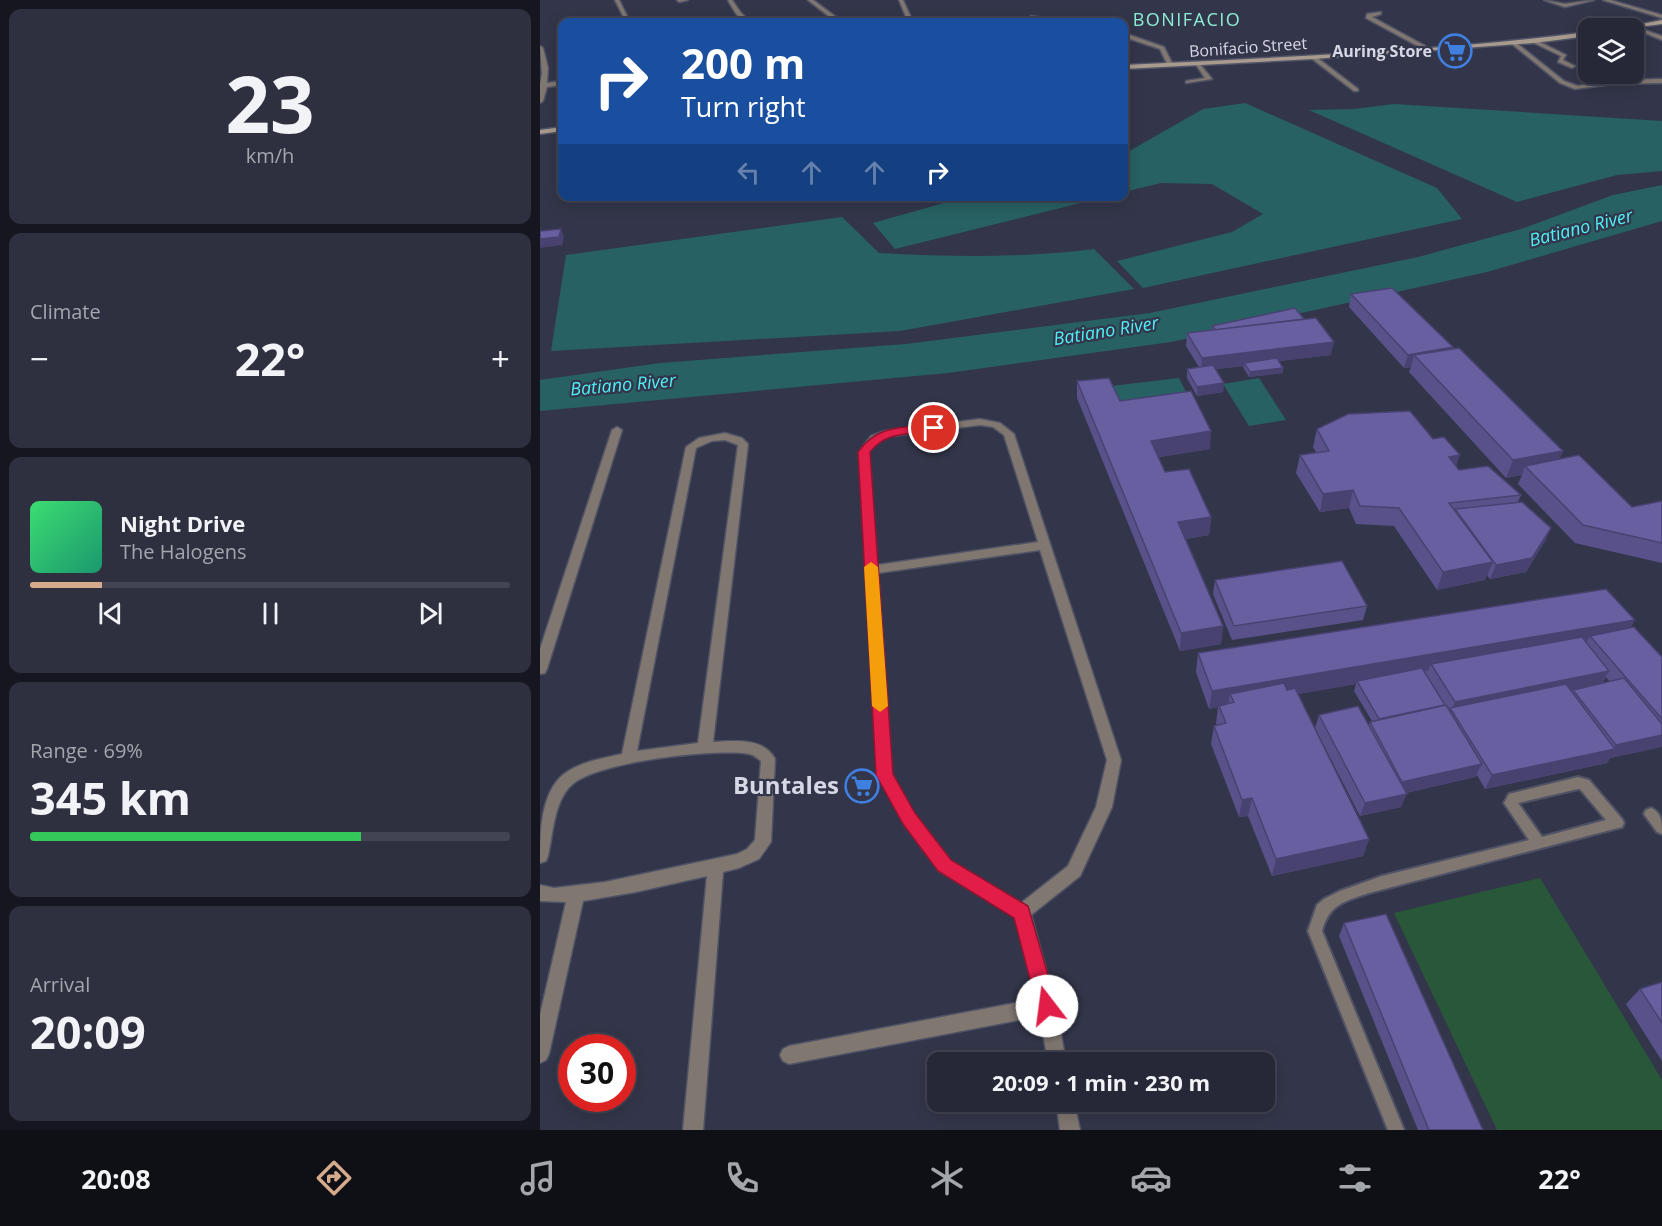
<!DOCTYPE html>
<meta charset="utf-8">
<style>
body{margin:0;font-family:"Open Sans",sans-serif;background:#2e3040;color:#f1f3f6;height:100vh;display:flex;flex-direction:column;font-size:22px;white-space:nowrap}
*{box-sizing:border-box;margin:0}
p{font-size:20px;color:#a4a6ae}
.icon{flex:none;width:33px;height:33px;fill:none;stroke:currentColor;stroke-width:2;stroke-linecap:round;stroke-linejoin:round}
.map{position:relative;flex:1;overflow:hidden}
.side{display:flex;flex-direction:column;gap:9px;padding:9px;background:#15161f;width:540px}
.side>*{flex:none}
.top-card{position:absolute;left:18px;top:18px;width:570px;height:183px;border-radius:12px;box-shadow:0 3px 15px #0003,0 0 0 2px #424453;background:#1a4fa0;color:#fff;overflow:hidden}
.buttons{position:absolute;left:1038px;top:18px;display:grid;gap:12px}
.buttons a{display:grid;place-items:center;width:66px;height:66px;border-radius:12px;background:#262838;box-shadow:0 3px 15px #0003,0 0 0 2px #424453;font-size:30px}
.speed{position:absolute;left:18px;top:1034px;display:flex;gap:12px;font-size:30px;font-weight:700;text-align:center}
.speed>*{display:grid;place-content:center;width:78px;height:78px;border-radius:50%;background:#262838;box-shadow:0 3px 15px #0003,0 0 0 2px #424453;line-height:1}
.speed .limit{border:9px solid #d22;background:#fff;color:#111}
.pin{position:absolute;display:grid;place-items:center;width:51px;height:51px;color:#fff;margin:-26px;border:3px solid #fff;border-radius:50%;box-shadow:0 2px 6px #0007}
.me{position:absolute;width:66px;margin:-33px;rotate:345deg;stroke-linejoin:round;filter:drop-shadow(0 0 4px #0008)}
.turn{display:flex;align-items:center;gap:21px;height:126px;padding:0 24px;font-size:27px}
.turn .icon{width:78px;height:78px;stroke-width:2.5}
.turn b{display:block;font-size:42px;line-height:51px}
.lanes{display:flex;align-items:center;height:57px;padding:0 24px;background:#0003;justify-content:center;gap:30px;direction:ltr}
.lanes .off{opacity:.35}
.big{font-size:45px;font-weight:700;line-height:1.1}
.side .tile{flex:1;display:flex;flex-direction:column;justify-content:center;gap:9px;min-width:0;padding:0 21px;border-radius:12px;background:#2e3040}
.side .dial{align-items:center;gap:0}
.dial b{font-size:78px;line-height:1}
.song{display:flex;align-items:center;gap:18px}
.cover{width:72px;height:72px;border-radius:9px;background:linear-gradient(135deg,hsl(140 70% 55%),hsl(160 70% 35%))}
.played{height:6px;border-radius:3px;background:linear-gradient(90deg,#d6ab8b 15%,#424453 15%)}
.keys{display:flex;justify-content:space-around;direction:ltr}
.heat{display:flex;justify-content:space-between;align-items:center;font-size:33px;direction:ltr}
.charge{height:9px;border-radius:4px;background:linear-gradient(90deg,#34c759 69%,#424453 0)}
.trip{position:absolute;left:387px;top:1052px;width:348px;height:60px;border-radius:12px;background:#262838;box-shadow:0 3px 15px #0003,0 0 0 2px #424453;font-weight:700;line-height:60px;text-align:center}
.dock{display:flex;height:96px;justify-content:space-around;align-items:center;background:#0f1016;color:#a4a6ae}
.dock .icon{width:42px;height:42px}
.dock .on{color:#d6ab8b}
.dock b{font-size:27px;color:#f1f3f6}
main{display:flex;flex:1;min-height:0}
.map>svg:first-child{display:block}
</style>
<main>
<section class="side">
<div class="tile dial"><b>23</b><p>km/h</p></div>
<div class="tile"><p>Climate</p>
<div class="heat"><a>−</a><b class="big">22°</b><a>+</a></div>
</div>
<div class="tile">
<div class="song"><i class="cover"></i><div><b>Night Drive</b><p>The Halogens</p></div></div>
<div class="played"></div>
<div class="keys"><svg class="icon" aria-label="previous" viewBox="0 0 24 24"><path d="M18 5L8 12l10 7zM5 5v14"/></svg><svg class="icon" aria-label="pause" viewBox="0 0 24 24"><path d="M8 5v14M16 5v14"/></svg><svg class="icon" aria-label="next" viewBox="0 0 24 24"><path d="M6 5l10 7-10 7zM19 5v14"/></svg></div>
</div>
<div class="tile"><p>Range · 69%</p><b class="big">345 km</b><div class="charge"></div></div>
<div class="tile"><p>Arrival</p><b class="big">20:09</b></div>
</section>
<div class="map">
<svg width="1122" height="1130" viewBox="0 0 1122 1130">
<rect width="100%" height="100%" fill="#33364a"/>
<polygon fill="#295739" points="1000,878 1122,1080 1122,1130 957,1130 854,913"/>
<g fill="#276163">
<polygon points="705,103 897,188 922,219 603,288 577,261 692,232 723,214 672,184 621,183 584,192 584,154 663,109"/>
<polygon points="854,104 1122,121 1122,171 1077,175 977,202 769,110 814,109"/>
<polygon points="1122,185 1122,221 947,272 631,342 408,373 0,411 0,380 120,363 366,344 610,313 878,257 981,229 1073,195"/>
<polygon points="425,197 426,196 565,197 355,249 333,223"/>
<path d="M302 217 339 253C411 257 482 258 554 249L594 289 360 331 11 351 26 255Z"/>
<polygon points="639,378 649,398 579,407 571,386"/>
<polygon points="719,378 746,420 709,426 683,384"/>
</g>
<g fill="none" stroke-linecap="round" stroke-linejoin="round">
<g stroke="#505366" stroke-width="4">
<g id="lane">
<path d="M1038 777 1049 780 1082 819 1084 823 1082 827 829 893C805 901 789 904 782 931L864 1130H848L768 931 777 905 784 899 800 891 842 876 989 840 964 803 969 794ZM1038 789H1040L1066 820 1002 837 978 803Z"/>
<path d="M1111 808C1122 813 1122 823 1122 834L1117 832 1104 814 1106 810Z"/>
</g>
</g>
<g stroke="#505366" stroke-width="3">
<g id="street">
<polygon points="75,0 79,0 90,22 86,22"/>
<polygon points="137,0 148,0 139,2"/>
<path d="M188 0H192L201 13 211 22C199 22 193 9 188 0Z"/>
<polygon points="268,0 273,0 296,17 293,22 289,22 291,18"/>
<polygon points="359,0 363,0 373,22 368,22"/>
<polygon points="1004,0 1025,4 1054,0 1025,7"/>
<polygon points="1063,0 1070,0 1122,15 1122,18"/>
<polygon points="841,12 841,14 832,17 889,48 889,50 885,50 826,18 827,14"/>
<polygon points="491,16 515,20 518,22 489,19"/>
<polygon points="235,19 237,22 215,22"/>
<polygon points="1093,26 1122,36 1122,40 1093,28"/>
<polygon points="584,33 624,47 633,65 628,66 620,49 584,37"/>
<polygon points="992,40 996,40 1026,55 1023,60 1035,66 1032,68 1018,62 1021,56 992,42"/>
<polygon points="974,41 1024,81 1038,86 1073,80 1122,79 1122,83 1073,84 1035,89 1020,83 972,44"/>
<polygon points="0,46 3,48 8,68 7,83 22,81 22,85 7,87 3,101 0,103 0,84 2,74"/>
<polygon points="771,56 775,56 818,89 818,91 814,91 771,58"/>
<polygon points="659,63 672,79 646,83 646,81 665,78 656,65"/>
<path d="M440 419 460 423 474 434 581 760 572 807 540 876 491 915 516 1006 526 1062H508L500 1016 249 1064 243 1061 240 1055 243 1049 249 1046 496 999 475 917 399 871 364 824 338 775 319 452 331 436 345 431ZM440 425 453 427 464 435 498 542 337 565 329 452 339 440 351 436ZM500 550 567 760 556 807 528 866 481 903 411 861 374 814 352 774 338 573Z"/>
<polygon points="77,427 82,430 7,669 5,673 0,674 0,649 72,430"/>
<path d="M185 433 202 438 208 444 173 742C193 741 224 737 235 759L231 842 219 859 199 868 183 872 163 1130H143L167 876 96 892 43 901 9 1054 6 1060 0 1063V1015L26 902 0 901V885L14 888 65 882 197 854 207 849 215 840 221 761C217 758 214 755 209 754 175 748 60 762 34 783 14 798 13 834 8 856L6 861 0 863C0 835 0 793 24 774 40 762 63 758 82 754L146 447 159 438ZM185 440 198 445 158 743 97 751 156 448 172 441Z"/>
<polygon points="516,1101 534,1101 540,1130 520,1130"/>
</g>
</g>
<g stroke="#505366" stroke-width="3">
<g id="secondary">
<polygon points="1122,20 1122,24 1091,28 1082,28"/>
<path d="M1048 32V36L994 43 773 59 584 69V65C739 57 894 52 1048 32Z"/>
<polygon points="22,127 22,131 0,134 0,130"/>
</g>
</g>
<use href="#lane" fill="#807770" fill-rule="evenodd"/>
<use href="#street" fill="#807770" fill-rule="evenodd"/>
<use href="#secondary" fill="#a89b8e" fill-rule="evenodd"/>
</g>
<g fill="#59528a" fill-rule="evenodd">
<polygon points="811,294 913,349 1019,459 1092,507 1122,501 1122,563 1035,543 978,484 982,475 966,478 869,372 871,367 864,368 809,307"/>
<polygon points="672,326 791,355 739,361 743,368 743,373 709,377 703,367 704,366 676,369 684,383 683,392 657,396 647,378 647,369 659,367 646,346 647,333 672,330"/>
<polygon points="537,381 580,401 670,449 618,457 625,472 671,517 669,535 646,539 683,626 681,644 640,651 537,398"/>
<polygon points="777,429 916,466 919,470 981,495 978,502 1011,528 1005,541 986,572 950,579 947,575 945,580 897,590 854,526 816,524 809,508 780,512 756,473 760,455 776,452 773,447"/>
<polygon points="675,580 827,606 823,620 692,640 673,594"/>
<path d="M1091 627 1122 657V745L1121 747 1070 758 1067 763 945 789 937 775 935 777 866 793 861 807 820 816 775 728 779 715 829 725 830 722 832 721 814 691 816 684 758 694 829 839 823 856 732 876 708 816 699 817 671 744 674 726 677 725 676 724 678 707 669 709 656 672 658 653ZM1066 677 1070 682 1062 683Z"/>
<polygon points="804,923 943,1130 878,1130 799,936"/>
<polygon points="1122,982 1122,1061 1086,1004 1100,989"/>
</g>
<g fill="#484270">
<polygon points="21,229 24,237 22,245 0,248 0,239"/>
<polygon points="794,342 791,355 706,365 704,363 704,366 661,371 662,358"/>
<polygon points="913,347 910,360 874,355 871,367 864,368 868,355"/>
<polygon points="743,368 743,373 709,377 710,372"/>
<polygon points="684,383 683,392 657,396 657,387"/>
<polygon points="671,431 670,449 610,459 611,441"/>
<polygon points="1023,451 1015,469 985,466 982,475 966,478 973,460"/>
<polygon points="920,455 914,473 909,457"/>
<polygon points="813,490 809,508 780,512 783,494"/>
<polygon points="671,517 669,535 637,540 638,522"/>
<polygon points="1011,528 1005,541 986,572 950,579 956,565"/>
<polygon points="953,562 945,580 897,590 903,572"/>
<polygon points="1095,620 1085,638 1050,636 1045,645 891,664 888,671 818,683 817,681 816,684 694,705 694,702 690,694 688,705 669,709 672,691"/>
<polygon points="683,626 681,644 640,651 641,633"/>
<polygon points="1069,671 1061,684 914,714 911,710 915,702"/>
<polygon points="1122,735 1122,745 1121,747 1070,758 1067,763 945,789 952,775 1073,750 1076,745"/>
<polygon points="942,764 935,777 857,795 862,782"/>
<polygon points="867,794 861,807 820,816 825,803"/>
<polygon points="712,798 708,816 699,817 702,800"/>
<polygon points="829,839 823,856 732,876 736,859"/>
</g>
<g fill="#675fa0" stroke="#484270" stroke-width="1.5">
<polygon points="21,229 19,237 0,239 0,231"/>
<polygon points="852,288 913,347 868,355 811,294"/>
<polygon points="755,308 764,319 676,330 672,326"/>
<polygon points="776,318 794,342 662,358 647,333"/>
<polygon points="919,348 1023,451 973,460 874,355"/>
<polygon points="737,358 743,368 710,372 704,363"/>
<polygon points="673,365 684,383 657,387 647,369"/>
<polygon points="569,378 580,401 651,391 671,431 611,441 625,472 649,469 671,517 638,522 683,626 641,633 537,381"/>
<polygon points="870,411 893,439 904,437 920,455 909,457 919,470 948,466 981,495 909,503 953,562 903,572 859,508 820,506 813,490 783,494 760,455 789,451 777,429 808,414"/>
<polygon points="1039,455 1092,507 1122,501 1122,543 1043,525 985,466"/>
<polygon points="982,502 1011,528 992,558 956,565 915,509"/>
<polygon points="802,561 827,606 694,626 675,580"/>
<polygon points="1066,589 1095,620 672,691 658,653"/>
<polygon points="1094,627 1122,657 1122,719 1050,636"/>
<polygon points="1042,637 1069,671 915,702 891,664"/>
<polygon points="882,668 905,705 839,719 817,681"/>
<polygon points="1084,678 1122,724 1122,735 1076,745 1033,690"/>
<polygon points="744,683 747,690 755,688 829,839 736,859 712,798 702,800 674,726 686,723 679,706 694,702 690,694"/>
<polygon points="1026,684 1075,749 952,775 910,708"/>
<polygon points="906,705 942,764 862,782 830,722"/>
<polygon points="818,706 867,794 825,803 779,715"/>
<polygon points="846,914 943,1130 889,1130 804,923"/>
<polygon points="1122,982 1122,1023 1100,989"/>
</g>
<path fill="#e11d48" stroke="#92132f" stroke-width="1.5" d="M394 424 399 425V430C372 436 348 429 330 452L353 774 375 813 411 860 488 906 517 1006 514 1013 507 1016 500 1013 497 1006 474 918 398 871 363 824 336 775 318 452C338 424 363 428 394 424Z"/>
<polygon fill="#f59e0b" points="331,562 338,567 348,706 340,712 332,706 324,567"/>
<defs>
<g id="supermarket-ring" transform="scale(1.725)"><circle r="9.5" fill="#33364a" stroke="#3f7fe0" stroke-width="1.5"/><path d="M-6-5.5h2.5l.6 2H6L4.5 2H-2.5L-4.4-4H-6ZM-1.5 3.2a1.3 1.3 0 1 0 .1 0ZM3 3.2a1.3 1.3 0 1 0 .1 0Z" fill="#3f7fe0"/></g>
</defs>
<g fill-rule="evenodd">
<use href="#supermarket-ring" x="915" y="51"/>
<use href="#supermarket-ring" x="322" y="786"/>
</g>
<g text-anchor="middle" stroke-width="4.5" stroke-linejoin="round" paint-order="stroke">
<g font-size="16" fill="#d6d8e5" stroke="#33364a">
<text transform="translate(708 47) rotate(-4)" y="6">Bonifacio Street</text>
</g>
<g font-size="16" font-weight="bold" fill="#d6d8e5" stroke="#33364a" text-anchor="end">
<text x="892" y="57">Auring Store</text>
</g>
<g font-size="18" letter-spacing="1.5" fill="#8becd3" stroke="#33364a">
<text x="647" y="26">BONIFACIO</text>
</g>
<g font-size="18" font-style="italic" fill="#4ef0f5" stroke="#33364a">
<text transform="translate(1041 228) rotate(-14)" y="6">Batiano River</text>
<text transform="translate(566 331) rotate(-9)" y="6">Batiano River</text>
<text transform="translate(83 385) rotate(-5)" y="6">Batiano River</text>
</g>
<g font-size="24" font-weight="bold" fill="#d6d8e5" stroke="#33364a" text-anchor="end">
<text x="299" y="794">Buntales</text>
</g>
</g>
</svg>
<div class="buttons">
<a><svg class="icon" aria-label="layers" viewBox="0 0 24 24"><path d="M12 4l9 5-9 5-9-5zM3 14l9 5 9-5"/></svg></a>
</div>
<div class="speed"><div class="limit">30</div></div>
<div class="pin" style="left:394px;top:428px;background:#d93025"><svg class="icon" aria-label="arrive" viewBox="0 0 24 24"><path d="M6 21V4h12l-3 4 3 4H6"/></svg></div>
<svg class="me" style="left:507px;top:1006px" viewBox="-20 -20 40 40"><circle r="19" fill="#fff"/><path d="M0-13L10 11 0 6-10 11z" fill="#e11d48"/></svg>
<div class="trip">20:09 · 1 min · 230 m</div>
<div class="top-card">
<div class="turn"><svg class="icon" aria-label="right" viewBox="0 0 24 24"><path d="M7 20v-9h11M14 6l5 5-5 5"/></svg><div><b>200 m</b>Turn right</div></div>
<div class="lanes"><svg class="icon off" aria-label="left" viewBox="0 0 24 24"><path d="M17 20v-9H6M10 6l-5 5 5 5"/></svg><svg class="icon off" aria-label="ahead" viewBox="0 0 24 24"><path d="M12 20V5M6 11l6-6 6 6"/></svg><svg class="icon off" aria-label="ahead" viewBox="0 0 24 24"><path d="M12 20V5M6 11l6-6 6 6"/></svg><svg class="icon" aria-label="right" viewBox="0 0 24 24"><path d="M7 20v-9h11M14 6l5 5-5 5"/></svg></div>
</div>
</div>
</main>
<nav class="dock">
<b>20:08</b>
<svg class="icon on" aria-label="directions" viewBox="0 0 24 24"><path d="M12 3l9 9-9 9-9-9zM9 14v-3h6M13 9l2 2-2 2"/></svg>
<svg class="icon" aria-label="music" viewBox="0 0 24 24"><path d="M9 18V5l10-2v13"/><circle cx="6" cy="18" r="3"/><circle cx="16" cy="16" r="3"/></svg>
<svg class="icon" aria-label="phone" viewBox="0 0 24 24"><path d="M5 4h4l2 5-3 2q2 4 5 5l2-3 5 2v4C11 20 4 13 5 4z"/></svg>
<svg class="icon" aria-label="climate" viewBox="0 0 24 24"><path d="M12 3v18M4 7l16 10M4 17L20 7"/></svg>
<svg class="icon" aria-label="car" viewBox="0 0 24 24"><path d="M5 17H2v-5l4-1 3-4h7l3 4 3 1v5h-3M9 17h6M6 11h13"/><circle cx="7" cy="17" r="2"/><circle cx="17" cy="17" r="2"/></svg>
<svg class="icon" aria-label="filters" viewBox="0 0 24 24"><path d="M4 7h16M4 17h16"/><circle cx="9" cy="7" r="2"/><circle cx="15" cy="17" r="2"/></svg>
<b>22°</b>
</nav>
